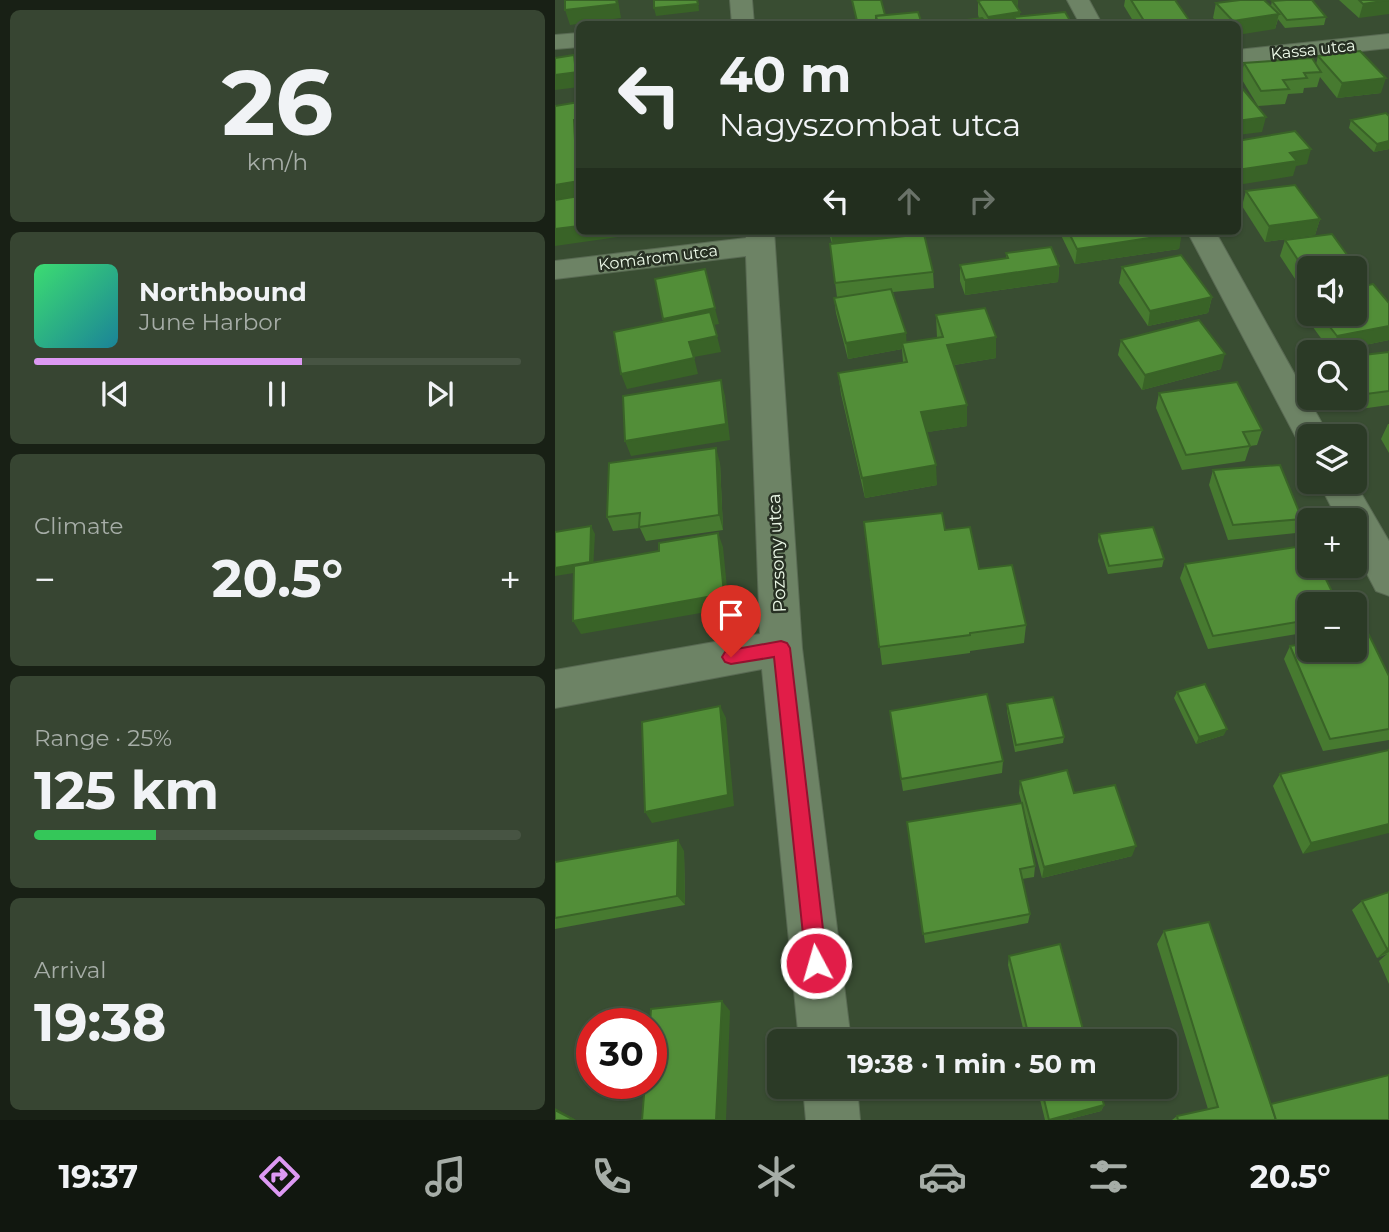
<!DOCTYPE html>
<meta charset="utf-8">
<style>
body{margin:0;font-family:Montserrat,sans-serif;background:#374532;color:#f1f3f6;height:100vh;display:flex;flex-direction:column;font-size:26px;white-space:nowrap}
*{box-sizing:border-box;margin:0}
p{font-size:23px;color:#a6ada7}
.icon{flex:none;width:38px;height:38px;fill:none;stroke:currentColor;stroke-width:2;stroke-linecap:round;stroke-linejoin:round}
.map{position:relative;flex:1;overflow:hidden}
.drawer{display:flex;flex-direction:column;gap:10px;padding:10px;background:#182015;width:555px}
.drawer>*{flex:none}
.banner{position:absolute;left:21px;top:21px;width:665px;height:214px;border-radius:10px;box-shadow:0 2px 5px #0004,0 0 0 2px #475443;background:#2b3a26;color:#f1f3f6;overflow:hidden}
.tools{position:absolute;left:742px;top:256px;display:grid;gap:14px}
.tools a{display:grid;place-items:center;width:70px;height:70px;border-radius:10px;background:#2b3a26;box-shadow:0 2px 5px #0004,0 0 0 2px #475443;font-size:35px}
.speed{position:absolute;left:21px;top:1008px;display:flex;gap:14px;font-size:35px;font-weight:700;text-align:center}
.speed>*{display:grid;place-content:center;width:91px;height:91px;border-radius:50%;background:#2b3a26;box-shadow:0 2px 5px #0004,0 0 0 2px #475443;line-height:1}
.speed .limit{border:10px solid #d22;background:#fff;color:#111}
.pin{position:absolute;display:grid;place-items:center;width:60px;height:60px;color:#fff;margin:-72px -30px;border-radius:50% 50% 50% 0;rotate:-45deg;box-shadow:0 0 7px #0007}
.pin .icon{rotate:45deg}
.me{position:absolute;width:77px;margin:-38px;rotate:354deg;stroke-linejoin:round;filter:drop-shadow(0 0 5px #0008)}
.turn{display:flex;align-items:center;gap:24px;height:147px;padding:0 28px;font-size:32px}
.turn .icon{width:91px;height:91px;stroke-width:2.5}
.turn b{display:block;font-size:49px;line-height:60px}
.lanes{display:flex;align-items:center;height:66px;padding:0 28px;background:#0003;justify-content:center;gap:35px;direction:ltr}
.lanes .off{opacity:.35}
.big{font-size:52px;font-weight:700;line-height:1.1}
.drawer .widget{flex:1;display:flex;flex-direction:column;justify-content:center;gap:10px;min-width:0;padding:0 24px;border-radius:10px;background:#374532}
.drawer .dial{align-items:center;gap:0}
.dial b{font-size:91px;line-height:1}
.song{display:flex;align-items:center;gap:21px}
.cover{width:84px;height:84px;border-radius:10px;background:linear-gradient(135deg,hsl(140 70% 55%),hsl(190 70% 35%))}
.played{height:7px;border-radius:4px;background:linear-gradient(90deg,#dd99f3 55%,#475443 55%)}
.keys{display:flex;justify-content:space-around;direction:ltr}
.heat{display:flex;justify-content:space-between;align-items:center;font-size:38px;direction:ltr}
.charge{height:10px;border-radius:5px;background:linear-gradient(90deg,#34c759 25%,#475443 0)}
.trip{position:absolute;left:212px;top:1029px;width:410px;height:70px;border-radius:10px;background:#2b3a26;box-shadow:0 2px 5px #0004,0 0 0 2px #475443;font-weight:700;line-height:70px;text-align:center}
.tabs{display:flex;height:112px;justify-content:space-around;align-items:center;background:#11170f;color:#a6ada7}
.tabs .icon{width:49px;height:49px}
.tabs .selected{color:#dd99f3}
.tabs b{font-size:32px;color:#f1f3f6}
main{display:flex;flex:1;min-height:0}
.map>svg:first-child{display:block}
</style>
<main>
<section class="drawer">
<div class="widget dial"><b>26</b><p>km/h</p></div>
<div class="widget">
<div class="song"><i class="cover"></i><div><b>Northbound</b><p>June Harbor</p></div></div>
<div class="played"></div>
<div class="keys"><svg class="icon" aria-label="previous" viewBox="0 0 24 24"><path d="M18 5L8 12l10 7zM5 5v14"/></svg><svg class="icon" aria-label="pause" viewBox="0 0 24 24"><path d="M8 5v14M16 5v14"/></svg><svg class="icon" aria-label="next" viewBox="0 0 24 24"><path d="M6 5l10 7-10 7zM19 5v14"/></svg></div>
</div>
<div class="widget"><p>Climate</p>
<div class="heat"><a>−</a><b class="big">20.5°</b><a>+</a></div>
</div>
<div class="widget"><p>Range · 25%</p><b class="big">125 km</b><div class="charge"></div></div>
<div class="widget"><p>Arrival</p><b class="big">19:38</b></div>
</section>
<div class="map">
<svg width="835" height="1120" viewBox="0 0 835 1120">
<rect width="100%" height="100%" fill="#394d32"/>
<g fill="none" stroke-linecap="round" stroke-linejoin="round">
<g stroke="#596a53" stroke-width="2">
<g id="minor">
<polygon points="175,0 197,0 199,24 177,24"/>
<polygon points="512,0 534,0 547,24 525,24"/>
<polygon points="24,33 24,47 0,49 0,35"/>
<polygon points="835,34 835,48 682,64 682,50"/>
<polygon points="191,231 219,231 247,648 296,1041 244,1041 207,669 0,708 0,670 205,634 191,256 0,279 0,261 191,238"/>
<polygon points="632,231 660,231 774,436 754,436 754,448 745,445"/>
<polygon points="763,481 799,481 835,543 835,596 821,591 800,551 800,520 783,520"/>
<polygon points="248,1087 302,1087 305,1120 251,1120"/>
</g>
</g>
<use href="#minor" fill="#6d8365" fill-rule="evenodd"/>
</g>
<g fill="#477a30" fill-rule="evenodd">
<polygon points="297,0 330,15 367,24 302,24"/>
<polygon points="427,0 463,0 462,8 465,16 517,24 388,24 388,23 424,18 423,15 423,1"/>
<polygon points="570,0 620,0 636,23 635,24 580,24 569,6"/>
<polygon points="784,0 834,0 804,18"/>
<polygon points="717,1 771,17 769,25 730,28 723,19 720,29 682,24 665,24 658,18 661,3 716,6"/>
<polygon points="763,56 826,93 782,98 765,77 762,87 749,88 748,93 733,94 730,104 703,106 686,78 689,63 761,64"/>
<polygon points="834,116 834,149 819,152 794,128 796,120"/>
<polygon points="691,191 765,219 760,235 710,242 687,206"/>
<polygon points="273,231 343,231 343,236 378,272 379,288 338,292 351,343 382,338 381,315 441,337 441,358 399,365 412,426 372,432 382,485 310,498 286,394 283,373 348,362 347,349 293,359 281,313 279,298 282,297 275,244 277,243"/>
<polygon points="504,231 626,231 624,249 520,264"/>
<path d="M777 234 811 281 810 286 818 284 834 303V340L776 352 747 312 752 297 725 256 730 240ZM754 268H800V313H754Z"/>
<polygon points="451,253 504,266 503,282 410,295 405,281 405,265 451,259"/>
<polygon points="567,267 657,297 653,313 593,326 564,283"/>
<polygon points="566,340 666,369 587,390 563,355"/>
<polygon points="834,352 834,405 805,409 798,397 800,397 800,356"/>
<polygon points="604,393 707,430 702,445 695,446 690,461 627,470 601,408"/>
<polygon points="833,424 834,424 834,453 826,439"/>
<polygon points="165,463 168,530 91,541 85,528 58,531 52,517"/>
<polygon points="658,470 747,519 741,533 673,540 654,485"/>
<polygon points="309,522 390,530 471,625 469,643 415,651 415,653 327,665"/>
<polygon points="544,534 609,559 607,567 553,574 543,541"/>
<polygon points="630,564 754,604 754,632 653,649 625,578"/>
<polygon points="735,646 834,676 834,740 768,751 729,659"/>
<polygon points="622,692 669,735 641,744 619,698"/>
<polygon points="452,704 509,737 508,743 460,752 452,711"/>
<polygon points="335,711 448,761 447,773 348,791"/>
<polygon points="834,750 748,854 718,786 725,774"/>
<polygon points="465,781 519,793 577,856 487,878 464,793"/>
<polygon points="352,822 480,866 479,877 467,879 475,914 473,923 370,943"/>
<polygon points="129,851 130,905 0,929 0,862"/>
<polygon points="834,892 834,984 824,961 832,954 822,958 797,910 807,901"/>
<polygon points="609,931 716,1104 834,1120 617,1120 622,1116 653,1109 602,944"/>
<polygon points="454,956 531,1041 471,1041 453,965"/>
<polygon points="482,1087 544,1087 549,1105 546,1111 511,1120 490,1120"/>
</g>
<g fill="#396327">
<polygon points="63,0 66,18 15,25 10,10"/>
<polygon points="143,0 144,11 101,16 99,8"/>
<polygon points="454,0 463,0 462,9"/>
<polygon points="834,0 834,14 804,18 808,4"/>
<polygon points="465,12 465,24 459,17 459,24 432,24 433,17"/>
<polygon points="724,14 720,29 682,35 682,24 678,24 678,21"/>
<polygon points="19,55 24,70 24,87 0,90 0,75 20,64"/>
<polygon points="831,78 826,93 782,98 787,83"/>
<polygon points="711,117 707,132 682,135 682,121"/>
<polygon points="19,120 24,120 24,154 20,140"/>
<polygon points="834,141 834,149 819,152 822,144"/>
<polygon points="756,149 752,164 741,166 738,176 682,185 683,170 735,153"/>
<polygon points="24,181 24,203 0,207 0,185"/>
<polygon points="765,219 760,235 710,242 714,226"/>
<polygon points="24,226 24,231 91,231 91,233 0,246 0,229"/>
<polygon points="98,231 135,231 99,236"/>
<polygon points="285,231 343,231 344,238 278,248 276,232"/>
<polygon points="627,233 624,249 520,264 522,249"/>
<polygon points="504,266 503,282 410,295 410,280"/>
<polygon points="150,269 164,324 112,334 108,319"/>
<polygon points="811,281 805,296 800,297 800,283"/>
<polygon points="657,297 653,313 593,326 595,311"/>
<polygon points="834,326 834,340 776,352 782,336"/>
<polygon points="351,333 352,349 347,343 347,349 293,359 291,343"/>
<polygon points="162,336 166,352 139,357 143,374 72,389 66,374 134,342"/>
<polygon points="441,337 441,358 393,366 392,345"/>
<polygon points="670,354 666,369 587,390 590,375"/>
<polygon points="166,380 170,396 175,440 76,456 70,441"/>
<polygon points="412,405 412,426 367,433 366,412"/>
<polygon points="161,448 165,463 168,530 164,515"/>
<polygon points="381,465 382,485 310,498 307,478"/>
<polygon points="36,526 40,534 38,570 0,576 0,568"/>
<polygon points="163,533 168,547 174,608 26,634 18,621"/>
<polygon points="165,706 171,718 179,806 97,823 90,812"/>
<polygon points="672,729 669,735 641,744 644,737"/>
<polygon points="834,824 834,833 748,854 756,843"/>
<polygon points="123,840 129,851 130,905 122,896"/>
<polygon points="581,846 577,856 487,878 489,867"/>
<polygon points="834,948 834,952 822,958 832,949"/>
<polygon points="167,1001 175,1011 171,1120 161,1120"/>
<polygon points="549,1105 546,1111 511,1120 494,1120"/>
<polygon points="0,1108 21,1120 19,1120 0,1110"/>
</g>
<g fill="#528e38" stroke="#396327" stroke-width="2">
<polygon points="10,0 61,0 62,4 10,10"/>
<polygon points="99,0 142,0 143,4 99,8"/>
<polygon points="297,0 326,0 330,15 321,16 321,20 302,21"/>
<polygon points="427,0 457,0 465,12 433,17 423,1"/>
<polygon points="576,0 620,0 636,23 618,24 591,24"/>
<polygon points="685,0 709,0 724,14 678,21 661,3"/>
<polygon points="731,0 757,0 771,17 732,20 717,1"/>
<polygon points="804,0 834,0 808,4"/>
<polygon points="363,12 367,24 323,24 321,16"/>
<polygon points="510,12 517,24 463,24 459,17"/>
<polygon points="427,18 432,24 388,24 388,23"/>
<polygon points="293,20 294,24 252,24 252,23"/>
<polygon points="805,51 831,78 787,83 763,56"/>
<polygon points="19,55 20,64 24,64 24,79 24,72 0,75 0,58"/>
<polygon points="757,58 766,72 749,73 752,78 728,80 734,89 706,91 689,63"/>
<polygon points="682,82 711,117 682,121"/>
<polygon points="24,102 24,120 19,120 20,140 24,139 24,181 0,185 0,106"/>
<polygon points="831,113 834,116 834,141 822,144 796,120"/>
<polygon points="740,131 756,149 735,153 742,161 682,170 682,141"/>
<polygon points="740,185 765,219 714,226 691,191"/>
<polygon points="24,196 24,226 0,229 0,200"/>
<polygon points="513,231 626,231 627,233 522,249"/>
<polygon points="369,234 378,272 280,283 275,244"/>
<polygon points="777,234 811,281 800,283 800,268 754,268 754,277 730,240"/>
<polygon points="496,247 504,266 410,280 405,265 453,258 451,253"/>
<polygon points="626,255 657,297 595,311 567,267"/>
<polygon points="150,269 160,308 108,319 100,279"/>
<polygon points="818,284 834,303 834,326 782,336 764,313 800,313 800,288"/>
<polygon points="336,289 351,333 291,343 279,298"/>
<polygon points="430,308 441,337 392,345 412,405 366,412 381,465 307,478 283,373 352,362 347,343 388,337 381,315"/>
<polygon points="155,312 162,336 134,342 139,358 66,374 59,332"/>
<polygon points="644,320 670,354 590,375 566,340"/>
<polygon points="834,352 834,391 811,394 800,375 800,356"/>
<polygon points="166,380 171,424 70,441 68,396"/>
<polygon points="682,382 707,430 688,432 695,446 631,455 604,393"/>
<polygon points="161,448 164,515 84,527 85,513 52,517 54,463"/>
<polygon points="725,465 747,519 678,525 658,470"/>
<polygon points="387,513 390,530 415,527 424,569 457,565 471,625 415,633 415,635 324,647 309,522"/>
<polygon points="36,526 35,562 0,568 0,532"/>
<polygon points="598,527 609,559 554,566 544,534"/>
<polygon points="163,533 169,594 18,621 19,566 104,551 104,543"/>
<polygon points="754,545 754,565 764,565 783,604 754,604 754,620 658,636 630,564"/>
<polygon points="813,633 834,676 834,729 775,739 735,646 754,643 754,649 800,649 800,636"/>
<polygon points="650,684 672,729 644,737 622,692"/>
<polygon points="432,694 448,761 346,779 335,711"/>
<polygon points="498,697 509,737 461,745 452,704"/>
<polygon points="165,706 173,795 90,812 87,722"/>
<polygon points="834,750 834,824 756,843 725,774"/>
<polygon points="512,770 519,793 560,785 581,846 489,867 465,781"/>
<polygon points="467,803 480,866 465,869 475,914 368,934 352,822"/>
<polygon points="123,840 122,896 0,918 0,862"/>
<polygon points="834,892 834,948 832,949 807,901"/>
<polygon points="654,922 721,1120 623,1120 622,1116 663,1107 609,931"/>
<polygon points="505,944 531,1041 475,1041 454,956"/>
<polygon points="167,1001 161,1120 87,1120 90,1083 96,1083 96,1024 95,1024 96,1009"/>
<polygon points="834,1075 834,1120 721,1120 716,1104"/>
<polygon points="486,1087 544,1087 549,1105 494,1120"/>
<polygon points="0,1110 19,1120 0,1120"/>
</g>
<polygon fill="#e11d48" stroke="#92132f" stroke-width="2" points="226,641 232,643 235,648 272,963 268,970 261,973 254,970 251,963 219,657 176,664 170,662 167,657 170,652 176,650"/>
<g text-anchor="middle" stroke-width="5" stroke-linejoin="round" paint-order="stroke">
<g font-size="16" fill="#ecf9e8" stroke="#273023">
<text transform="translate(758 49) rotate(-6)" y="6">Kassa utca</text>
<text transform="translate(103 257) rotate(-7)" y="6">Komárom utca</text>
</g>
<g font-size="18" fill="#ecf9e8" stroke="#273023">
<text transform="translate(222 553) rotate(-93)" y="6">Pozsony utca</text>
</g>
</g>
</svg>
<div class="tools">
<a><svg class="icon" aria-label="sound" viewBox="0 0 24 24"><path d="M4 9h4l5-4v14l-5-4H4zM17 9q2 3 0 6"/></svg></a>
<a><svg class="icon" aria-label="search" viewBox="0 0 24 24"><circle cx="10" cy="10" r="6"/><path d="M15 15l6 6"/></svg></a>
<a><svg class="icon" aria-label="layers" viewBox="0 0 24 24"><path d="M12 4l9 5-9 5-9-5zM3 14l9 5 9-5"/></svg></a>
<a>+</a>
<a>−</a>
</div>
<div class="speed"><div class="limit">30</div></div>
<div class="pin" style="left:176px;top:657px;background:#d93025"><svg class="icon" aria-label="arrive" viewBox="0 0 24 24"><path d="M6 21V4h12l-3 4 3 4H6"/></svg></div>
<svg class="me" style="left:261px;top:963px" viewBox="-20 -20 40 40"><circle r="17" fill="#e11d48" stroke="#fff" stroke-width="3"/><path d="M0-11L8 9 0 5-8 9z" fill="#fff"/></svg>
<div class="trip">19:38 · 1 min · 50 m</div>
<div class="banner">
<div class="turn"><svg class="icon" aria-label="left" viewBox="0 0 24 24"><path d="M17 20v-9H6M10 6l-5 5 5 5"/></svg><div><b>40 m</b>Nagyszombat utca</div></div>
<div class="lanes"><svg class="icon" aria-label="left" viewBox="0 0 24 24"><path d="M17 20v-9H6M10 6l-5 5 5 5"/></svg><svg class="icon off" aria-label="ahead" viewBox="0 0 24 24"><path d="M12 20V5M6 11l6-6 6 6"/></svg><svg class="icon off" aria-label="right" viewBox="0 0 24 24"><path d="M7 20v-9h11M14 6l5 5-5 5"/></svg></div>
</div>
</div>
</main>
<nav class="tabs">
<b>19:37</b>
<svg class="icon selected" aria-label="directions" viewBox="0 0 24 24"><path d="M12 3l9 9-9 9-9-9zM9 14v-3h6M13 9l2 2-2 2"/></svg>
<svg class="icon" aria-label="music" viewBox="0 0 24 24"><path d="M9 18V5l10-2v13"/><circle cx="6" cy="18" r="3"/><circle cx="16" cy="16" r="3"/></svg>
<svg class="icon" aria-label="phone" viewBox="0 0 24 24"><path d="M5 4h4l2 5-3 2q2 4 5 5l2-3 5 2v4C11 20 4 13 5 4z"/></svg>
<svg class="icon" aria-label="climate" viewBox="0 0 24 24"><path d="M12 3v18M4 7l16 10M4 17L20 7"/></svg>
<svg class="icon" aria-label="car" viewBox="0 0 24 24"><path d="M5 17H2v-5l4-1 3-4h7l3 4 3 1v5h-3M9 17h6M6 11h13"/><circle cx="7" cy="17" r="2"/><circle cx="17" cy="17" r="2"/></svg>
<svg class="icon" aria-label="filters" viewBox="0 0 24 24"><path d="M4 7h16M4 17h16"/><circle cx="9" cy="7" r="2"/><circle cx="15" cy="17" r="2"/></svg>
<b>20.5°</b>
</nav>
